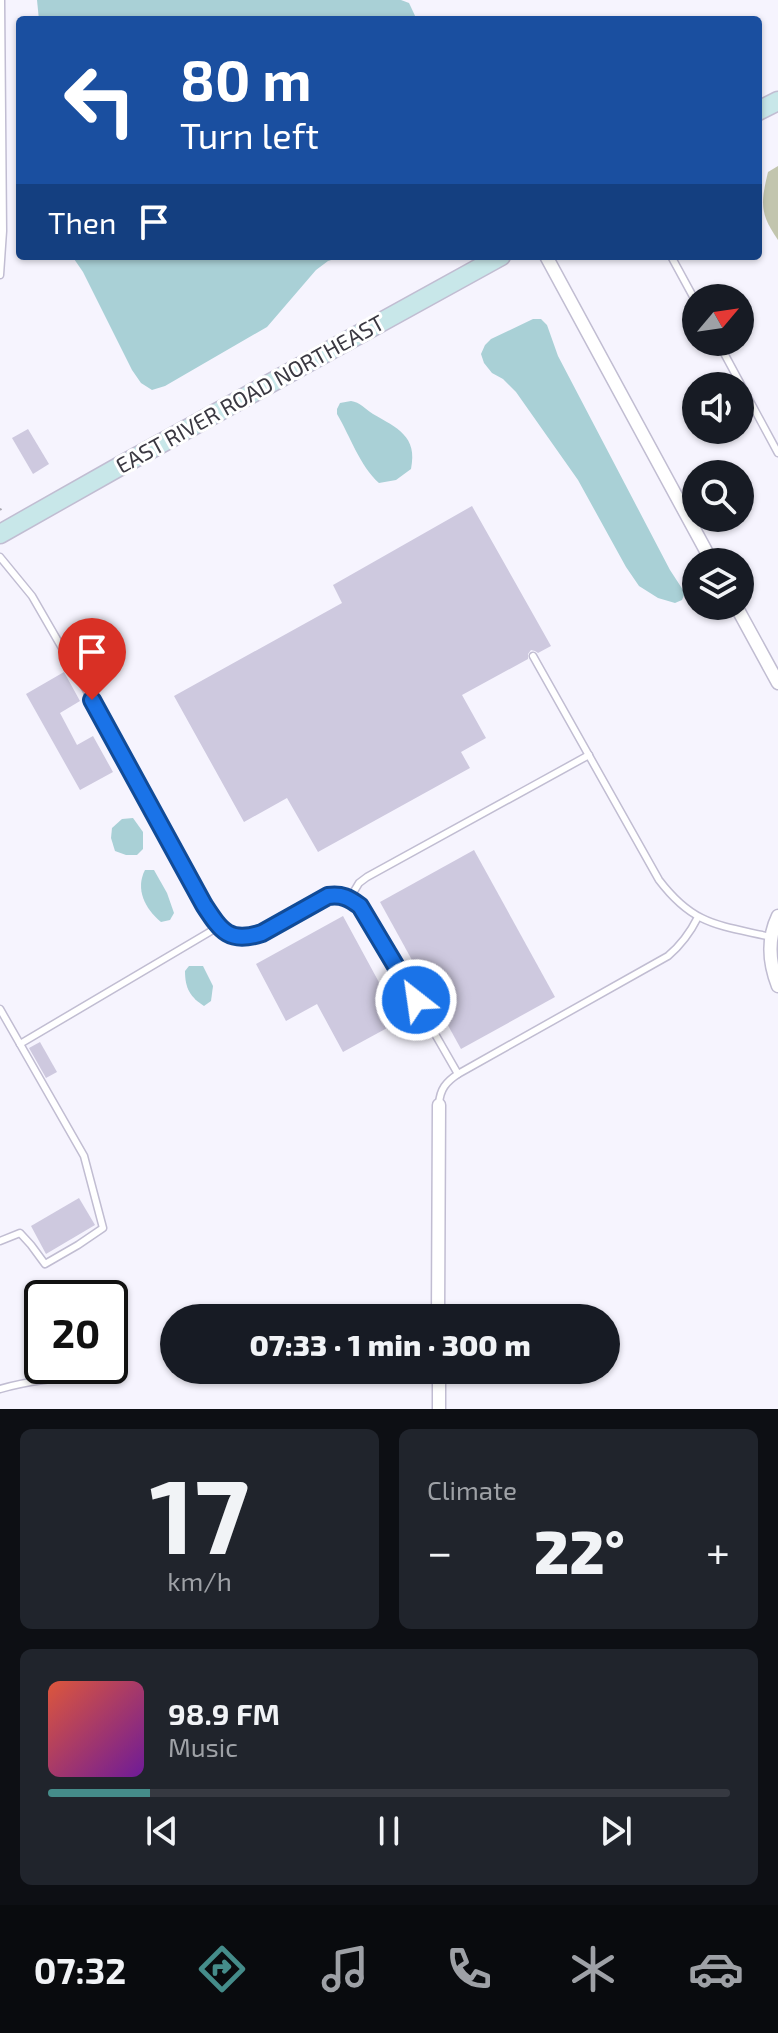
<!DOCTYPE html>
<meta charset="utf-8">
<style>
body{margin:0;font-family:"Exo 2",sans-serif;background:#20242c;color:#f1f3f6;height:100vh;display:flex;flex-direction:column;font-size:30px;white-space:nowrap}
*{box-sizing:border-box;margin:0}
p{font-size:26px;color:#9ea1a6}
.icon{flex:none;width:44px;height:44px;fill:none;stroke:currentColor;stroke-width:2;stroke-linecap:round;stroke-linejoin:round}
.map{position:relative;height:1409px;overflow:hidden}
.drawer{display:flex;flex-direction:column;gap:20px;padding:20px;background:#0d0f14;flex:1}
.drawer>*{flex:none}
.guide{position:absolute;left:16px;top:16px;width:746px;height:244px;border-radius:8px;box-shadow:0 2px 6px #0004;background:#1a4fa0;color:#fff;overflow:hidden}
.needle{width:52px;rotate:61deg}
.fabs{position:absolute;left:682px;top:284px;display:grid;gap:16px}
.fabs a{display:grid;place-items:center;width:72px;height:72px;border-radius:50%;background:#171b24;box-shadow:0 2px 6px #0004;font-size:40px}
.speed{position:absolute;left:24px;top:1280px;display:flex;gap:16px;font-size:40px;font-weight:700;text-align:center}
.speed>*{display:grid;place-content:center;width:104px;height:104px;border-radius:50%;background:#171b24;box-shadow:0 2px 6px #0004;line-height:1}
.speed .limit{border:4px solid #111;border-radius:12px;background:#fff;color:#111}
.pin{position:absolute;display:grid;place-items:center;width:68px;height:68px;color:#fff;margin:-82px -34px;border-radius:50% 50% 50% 0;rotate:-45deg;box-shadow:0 0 8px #0007}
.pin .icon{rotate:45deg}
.me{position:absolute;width:88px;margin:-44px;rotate:330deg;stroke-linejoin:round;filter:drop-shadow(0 0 6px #0008)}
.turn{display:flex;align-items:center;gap:28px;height:168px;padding:0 32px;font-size:36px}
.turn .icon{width:104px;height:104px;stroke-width:2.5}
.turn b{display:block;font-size:56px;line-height:68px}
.then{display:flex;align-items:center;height:76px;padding:0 32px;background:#0003;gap:16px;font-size:30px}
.big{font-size:60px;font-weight:800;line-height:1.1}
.drawer .tile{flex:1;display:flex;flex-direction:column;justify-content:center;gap:12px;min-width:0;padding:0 28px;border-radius:12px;background:#20242c}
.drawer .dial{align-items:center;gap:0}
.dial b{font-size:104px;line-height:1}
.song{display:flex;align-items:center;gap:24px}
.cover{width:96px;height:96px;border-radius:12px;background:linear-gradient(135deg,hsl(10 70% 55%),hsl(280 70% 35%))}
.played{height:8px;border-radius:4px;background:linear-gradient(90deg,#458c8a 15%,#363941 15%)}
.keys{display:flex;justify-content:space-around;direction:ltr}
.heat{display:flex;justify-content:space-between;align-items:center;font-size:44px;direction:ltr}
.drawer .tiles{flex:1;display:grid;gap:20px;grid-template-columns:1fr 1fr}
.tile:last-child{grid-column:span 2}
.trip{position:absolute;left:160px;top:1304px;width:460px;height:80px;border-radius:40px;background:#171b24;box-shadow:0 2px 6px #0004;font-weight:800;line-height:80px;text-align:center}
.menu{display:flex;height:128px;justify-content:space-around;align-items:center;background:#090b0e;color:#9ea1a6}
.menu .icon{width:56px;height:56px}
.menu .current{color:#458c8a}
.menu b{font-size:36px;color:#f1f3f6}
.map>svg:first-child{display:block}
</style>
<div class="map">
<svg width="778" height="1409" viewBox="0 0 778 1409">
<rect width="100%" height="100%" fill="#f6f4fe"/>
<path fill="#c2c5ae" d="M778 166V240C759 213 761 202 768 172Z"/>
<g fill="#a9d0d6">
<polygon points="37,0 401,0 409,3 417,20 39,20"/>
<polygon points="72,256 344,256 328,261 316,270 267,327 165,386 152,390 141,383 132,370 83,272"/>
<polygon points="533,319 541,319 547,325 558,356 670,570 685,593 682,600 675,603 658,598 639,586 626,567 578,480 516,392 503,379 492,373 484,363 481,354 485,345 491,339"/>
<path d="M351 401C360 402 365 409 373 414 397 428 418 436 411 469L396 480 379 483C360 466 350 436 337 414V409L340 403Z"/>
<polygon points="133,818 143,832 143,849 137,855 126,855 115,851 111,838 112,828 122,819"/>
<path d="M145 870H154L167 893 174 913 170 920 161 922C145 909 135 889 145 870Z"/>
<path d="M189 966H203L213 986 211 1001 204 1006C190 997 185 988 185 971Z"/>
</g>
<g fill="#cec9df">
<polygon points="28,429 49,464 33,474 12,438"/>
<polygon points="472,506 551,646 538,653 535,651 531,650 528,654 528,659 462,695 486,738 461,752 470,768 318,852 287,798 244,822 174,696 342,603 333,585"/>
<polygon points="64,672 80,701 60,713 77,745 93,736 113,772 80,790 26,694"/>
<polygon points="474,850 555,997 461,1049 380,902"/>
<polygon points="343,916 400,1021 343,1052 317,1004 286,1021 256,964"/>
<polygon points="40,1042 57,1072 46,1078 29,1048"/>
<polygon points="79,1198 95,1225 46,1254 31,1226"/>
</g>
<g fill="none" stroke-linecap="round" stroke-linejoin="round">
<g stroke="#c1bdd2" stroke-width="9">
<g id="lane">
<polyline points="671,256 696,302"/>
<polyline points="0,275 3,231 1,0"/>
<polyline points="718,342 778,453"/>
<path d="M0 557 32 596 122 752 204 905C221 931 229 944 262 933L328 896C353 892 361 907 373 926L458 1074"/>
<path d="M533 656 659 880C694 926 719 925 771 937"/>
<polyline points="350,898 359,883 367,877 589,755"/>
<polyline points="0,1009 84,1156 103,1228 78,1245 45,1264 31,1245 20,1233 0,1241"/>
<polyline points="20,1044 218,927"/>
<path d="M439 1104C440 1089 446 1082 458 1074L668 956C681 945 690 933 698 917"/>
<path d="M0 1389C31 1380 63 1377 95 1376"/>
</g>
</g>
<g stroke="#c1bdd2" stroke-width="15">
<g id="street">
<polyline points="546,256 712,562"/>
<polyline points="736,606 778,683"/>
<path d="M778 916C767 939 769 963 778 986"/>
<polyline points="438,1318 439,1105"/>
<polyline points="439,1370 439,1409"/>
</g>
</g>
<g stroke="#c1bdd2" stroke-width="21">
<g id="secondary">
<polyline points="758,111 778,101"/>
<polyline points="0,534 122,465 501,256"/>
</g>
</g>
<polyline stroke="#aba9b3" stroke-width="2" stroke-dasharray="2 6" stroke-linecap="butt" points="0,510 2,508"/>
<use href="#lane" stroke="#fff" stroke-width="6"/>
<use href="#street" stroke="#fff" stroke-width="12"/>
<use href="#secondary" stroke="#c8e7e9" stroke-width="18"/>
</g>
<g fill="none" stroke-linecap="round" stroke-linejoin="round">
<g stroke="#114b97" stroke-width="20">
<path id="route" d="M92 700 204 905C221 931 229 944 262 933L328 896C342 894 349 898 360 906L416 1000"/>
</g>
<use href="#route" stroke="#1a73e8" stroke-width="14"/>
</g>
<g text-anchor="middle" stroke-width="6" stroke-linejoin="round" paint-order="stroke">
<g font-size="22" fill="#3a3841" stroke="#fff">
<text transform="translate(250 394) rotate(-29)" y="8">EAST RIVER ROAD NORTHEAST</text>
</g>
</g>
</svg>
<div class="fabs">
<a><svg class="needle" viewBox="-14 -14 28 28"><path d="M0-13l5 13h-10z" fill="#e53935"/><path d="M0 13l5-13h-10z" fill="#9ea1a6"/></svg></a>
<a><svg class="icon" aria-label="sound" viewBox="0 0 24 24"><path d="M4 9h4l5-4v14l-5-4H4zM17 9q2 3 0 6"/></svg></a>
<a><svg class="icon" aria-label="search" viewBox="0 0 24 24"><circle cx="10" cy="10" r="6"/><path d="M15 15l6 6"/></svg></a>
<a><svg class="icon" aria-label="layers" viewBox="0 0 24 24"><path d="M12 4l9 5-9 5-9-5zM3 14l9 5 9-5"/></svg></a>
</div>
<div class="speed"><div class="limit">20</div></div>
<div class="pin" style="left:92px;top:700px;background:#d93025"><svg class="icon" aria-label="arrive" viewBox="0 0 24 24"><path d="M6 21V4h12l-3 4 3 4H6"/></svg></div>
<svg class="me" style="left:416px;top:1000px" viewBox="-20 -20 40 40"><circle r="17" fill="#1a73e8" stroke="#fff" stroke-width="3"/><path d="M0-11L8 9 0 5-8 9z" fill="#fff"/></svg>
<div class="trip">07:33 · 1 min · 300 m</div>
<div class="guide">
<div class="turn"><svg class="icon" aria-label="left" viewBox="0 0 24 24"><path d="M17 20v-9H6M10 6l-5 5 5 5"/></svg><div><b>80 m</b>Turn left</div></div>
<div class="then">Then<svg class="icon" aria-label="arrive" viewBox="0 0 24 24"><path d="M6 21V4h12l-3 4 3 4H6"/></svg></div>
</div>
</div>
<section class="drawer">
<div class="tiles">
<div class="tile dial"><b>17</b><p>km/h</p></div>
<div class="tile"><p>Climate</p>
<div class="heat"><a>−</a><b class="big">22°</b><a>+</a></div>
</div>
<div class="tile">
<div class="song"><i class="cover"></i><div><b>98.9 FM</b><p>Music</p></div></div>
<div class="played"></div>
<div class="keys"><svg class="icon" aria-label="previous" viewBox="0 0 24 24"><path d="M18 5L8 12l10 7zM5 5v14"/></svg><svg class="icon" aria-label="pause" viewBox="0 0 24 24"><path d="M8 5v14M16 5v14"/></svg><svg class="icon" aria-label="next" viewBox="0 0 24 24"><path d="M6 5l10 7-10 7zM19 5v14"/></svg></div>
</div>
</div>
</section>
<nav class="menu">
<b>07:32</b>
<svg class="icon current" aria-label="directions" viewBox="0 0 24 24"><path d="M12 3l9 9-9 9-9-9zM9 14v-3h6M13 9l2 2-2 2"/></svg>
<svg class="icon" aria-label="music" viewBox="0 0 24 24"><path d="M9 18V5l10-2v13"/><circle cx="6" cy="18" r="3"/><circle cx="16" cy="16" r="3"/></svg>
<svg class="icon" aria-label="phone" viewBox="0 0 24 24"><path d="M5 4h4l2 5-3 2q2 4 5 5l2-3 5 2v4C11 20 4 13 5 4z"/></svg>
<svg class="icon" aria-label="climate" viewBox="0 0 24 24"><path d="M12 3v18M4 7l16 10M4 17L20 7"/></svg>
<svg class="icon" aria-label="car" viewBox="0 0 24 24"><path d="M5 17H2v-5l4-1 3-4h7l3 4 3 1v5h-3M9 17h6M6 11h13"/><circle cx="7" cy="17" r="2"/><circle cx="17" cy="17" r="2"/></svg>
</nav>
